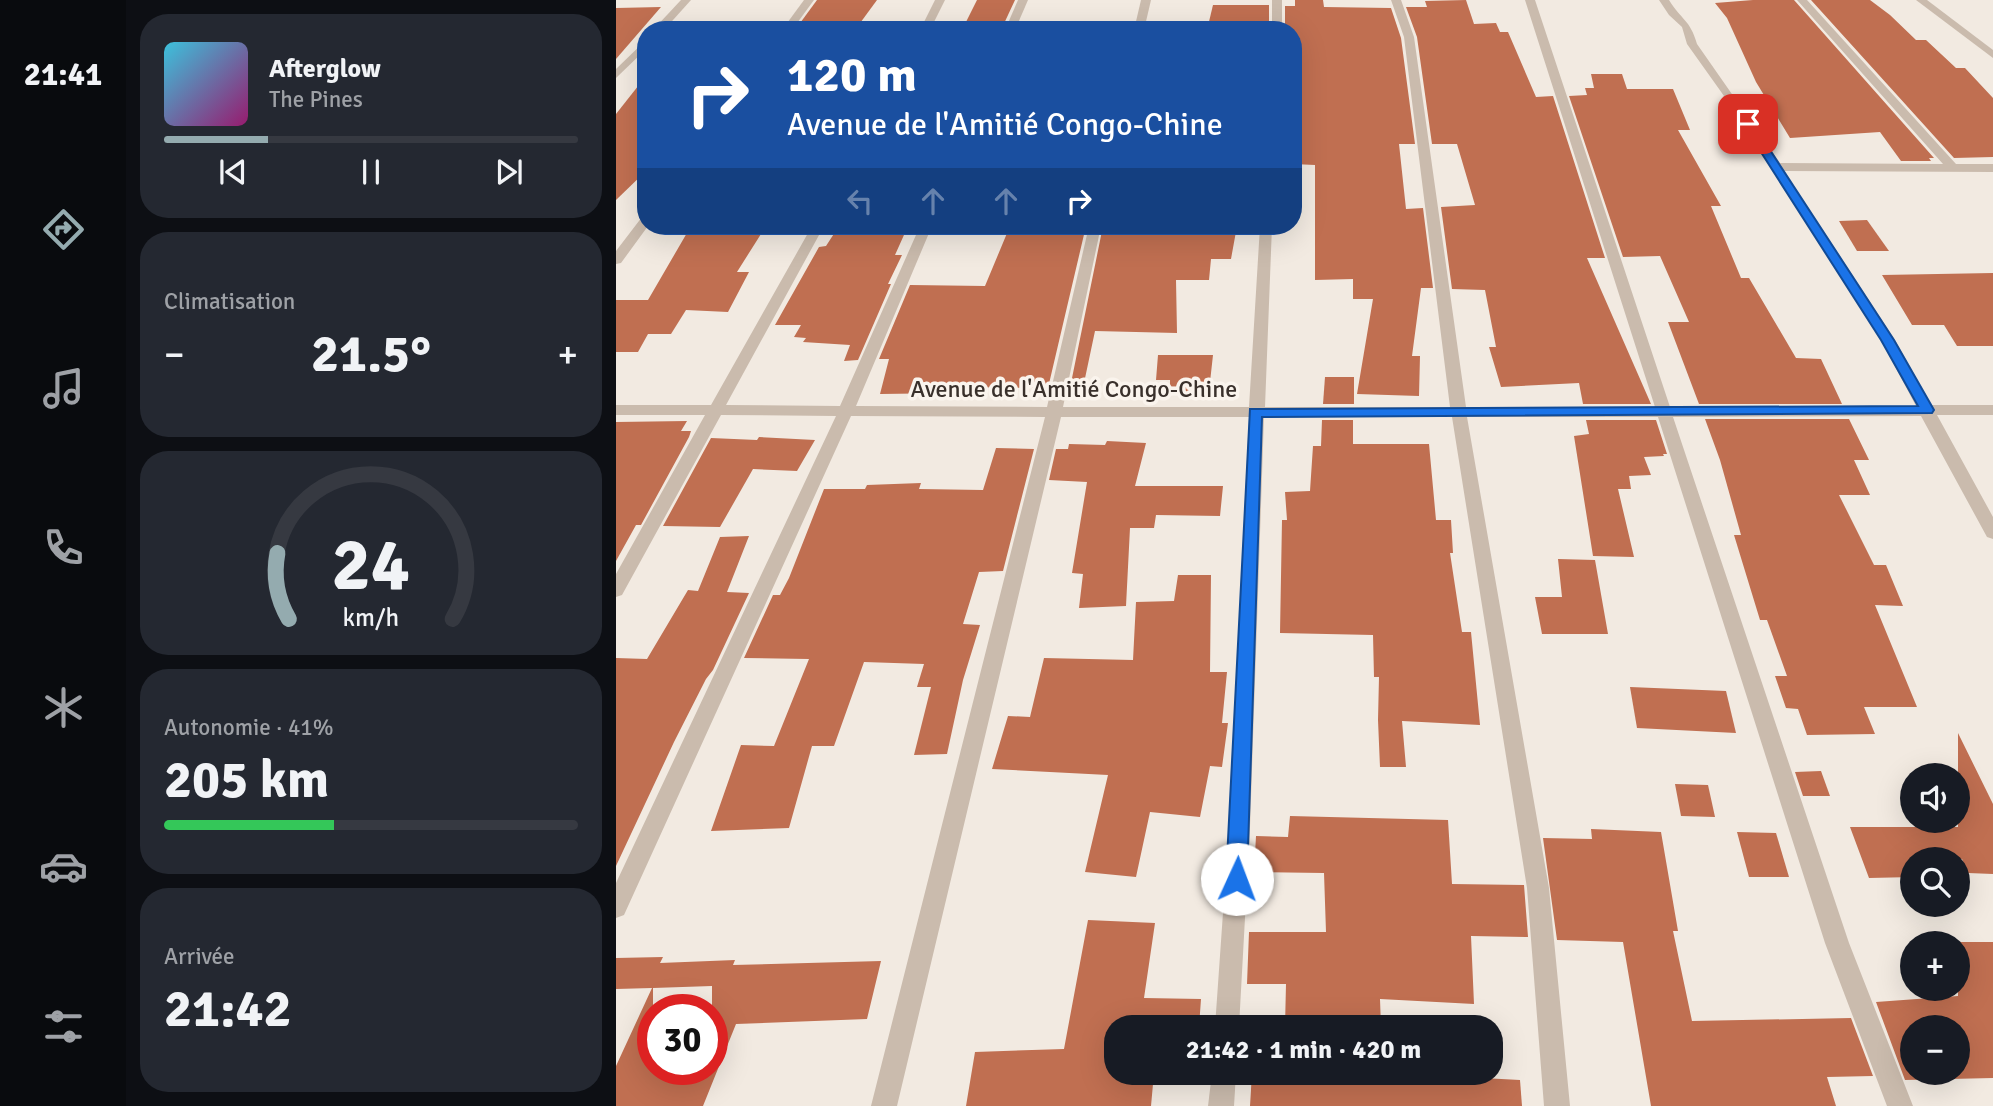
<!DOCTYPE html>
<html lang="fr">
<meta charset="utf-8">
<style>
body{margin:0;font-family:Signika,sans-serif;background:#242831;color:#f1f3f6;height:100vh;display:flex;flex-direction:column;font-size:26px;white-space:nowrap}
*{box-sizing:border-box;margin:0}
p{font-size:23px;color:#9ea1a6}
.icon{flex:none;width:38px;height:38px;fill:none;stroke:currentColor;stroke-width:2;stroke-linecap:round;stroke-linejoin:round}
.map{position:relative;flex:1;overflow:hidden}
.details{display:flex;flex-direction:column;gap:14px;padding:14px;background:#0d0f14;width:490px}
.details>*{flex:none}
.banner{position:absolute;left:21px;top:21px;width:665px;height:214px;border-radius:28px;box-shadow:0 7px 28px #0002;background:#1a4fa0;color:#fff;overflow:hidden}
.controls{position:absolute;left:1284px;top:763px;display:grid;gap:14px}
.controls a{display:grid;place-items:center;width:70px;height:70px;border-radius:50%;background:#171b24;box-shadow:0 7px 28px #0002;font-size:35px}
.speed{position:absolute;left:21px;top:994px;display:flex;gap:14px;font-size:35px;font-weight:700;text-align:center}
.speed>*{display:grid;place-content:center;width:91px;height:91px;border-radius:50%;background:#171b24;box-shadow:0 7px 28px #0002;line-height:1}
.speed .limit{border:10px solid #d22;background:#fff;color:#111}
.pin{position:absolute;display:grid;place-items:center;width:60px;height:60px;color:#fff;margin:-30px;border-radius:14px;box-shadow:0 4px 10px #0006}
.me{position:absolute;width:77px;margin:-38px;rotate:2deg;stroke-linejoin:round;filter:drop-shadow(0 0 5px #0008)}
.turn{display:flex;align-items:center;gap:24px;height:147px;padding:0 35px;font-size:32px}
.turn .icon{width:91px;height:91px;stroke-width:2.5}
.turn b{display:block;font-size:49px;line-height:60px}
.lanes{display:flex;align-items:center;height:66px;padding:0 35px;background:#0003;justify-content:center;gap:35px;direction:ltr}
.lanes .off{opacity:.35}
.big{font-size:52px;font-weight:700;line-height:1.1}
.details .widget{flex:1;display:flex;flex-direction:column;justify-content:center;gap:10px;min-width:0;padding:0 24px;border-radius:28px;background:#242831}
.details .dial{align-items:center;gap:0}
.dial svg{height:182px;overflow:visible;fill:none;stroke:#363941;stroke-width:7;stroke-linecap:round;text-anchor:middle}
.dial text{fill:#f1f3f6;stroke:none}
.song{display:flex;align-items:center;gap:21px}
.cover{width:84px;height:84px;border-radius:10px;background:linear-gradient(135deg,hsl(190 70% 55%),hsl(320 70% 35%))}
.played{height:7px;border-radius:4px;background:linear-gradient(90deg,#94abaf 25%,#363941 25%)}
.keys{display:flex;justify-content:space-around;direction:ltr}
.heat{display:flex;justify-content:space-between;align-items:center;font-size:38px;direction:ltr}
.charge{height:10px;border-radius:5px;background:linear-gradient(90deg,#34c759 41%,#363941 0)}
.trip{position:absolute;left:488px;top:1015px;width:399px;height:70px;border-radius:28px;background:#171b24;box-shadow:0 7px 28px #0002;font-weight:700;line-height:70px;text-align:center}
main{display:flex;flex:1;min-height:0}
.tab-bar{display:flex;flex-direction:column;width:126px;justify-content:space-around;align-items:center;background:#090b0e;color:#9ea1a6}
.tab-bar .icon{width:49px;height:49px}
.tab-bar .current{color:#94abaf}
.tab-bar b{font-size:32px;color:#f1f3f6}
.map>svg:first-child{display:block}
</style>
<main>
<nav class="tab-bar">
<b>21:41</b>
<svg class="icon current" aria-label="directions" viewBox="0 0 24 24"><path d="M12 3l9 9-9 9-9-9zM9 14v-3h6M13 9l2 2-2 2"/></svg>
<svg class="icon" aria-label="music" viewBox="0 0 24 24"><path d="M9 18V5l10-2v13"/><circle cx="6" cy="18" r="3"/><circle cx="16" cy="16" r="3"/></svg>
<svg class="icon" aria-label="phone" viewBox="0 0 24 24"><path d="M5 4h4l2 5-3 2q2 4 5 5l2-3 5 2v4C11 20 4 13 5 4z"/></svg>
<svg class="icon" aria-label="climate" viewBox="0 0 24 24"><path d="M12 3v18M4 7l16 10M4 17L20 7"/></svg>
<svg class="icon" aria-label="car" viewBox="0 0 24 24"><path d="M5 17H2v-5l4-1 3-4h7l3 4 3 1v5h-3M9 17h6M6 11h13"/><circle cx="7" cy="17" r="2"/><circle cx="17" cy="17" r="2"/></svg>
<svg class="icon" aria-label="filters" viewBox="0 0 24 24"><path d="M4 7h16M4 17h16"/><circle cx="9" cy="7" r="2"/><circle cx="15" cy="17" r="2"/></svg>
</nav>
<section class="details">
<div class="widget">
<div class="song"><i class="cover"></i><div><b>Afterglow</b><p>The Pines</p></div></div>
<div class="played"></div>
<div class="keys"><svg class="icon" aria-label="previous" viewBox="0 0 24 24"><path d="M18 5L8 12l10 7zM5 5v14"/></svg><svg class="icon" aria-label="pause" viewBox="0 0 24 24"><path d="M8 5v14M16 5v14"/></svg><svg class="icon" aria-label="next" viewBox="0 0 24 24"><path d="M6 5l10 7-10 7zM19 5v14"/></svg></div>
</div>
<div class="widget"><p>Climatisation</p>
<div class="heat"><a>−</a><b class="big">21.5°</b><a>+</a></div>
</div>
<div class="widget dial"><svg viewBox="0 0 100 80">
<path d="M14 69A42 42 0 1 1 86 69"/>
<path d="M14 69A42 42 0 0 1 9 40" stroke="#94abaf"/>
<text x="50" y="56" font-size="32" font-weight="700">24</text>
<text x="50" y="72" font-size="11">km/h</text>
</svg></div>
<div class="widget"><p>Autonomie · 41%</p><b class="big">205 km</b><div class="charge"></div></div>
<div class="widget"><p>Arrivée</p><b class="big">21:42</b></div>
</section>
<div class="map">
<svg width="1377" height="1106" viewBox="0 0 1377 1106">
<rect width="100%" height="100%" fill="#f2eae1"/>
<g fill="#c06f51" fill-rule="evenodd">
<polygon points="201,0 261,0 239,30 179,30"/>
<polygon points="361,0 399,0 385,30 346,30"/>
<polygon points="679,0 707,0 708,7 775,8 785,38 799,144 783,144 790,209 807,208 817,288 805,288 796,356 804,356 803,396 741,394 757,299 737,299 737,279 699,280 699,165 677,164 683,101 677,101 677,30 669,30 669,6 679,6"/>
<polygon points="850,0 858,24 880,23 884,32 892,32 920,97 937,96 989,258 971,258 1035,404 967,404 963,383 885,387 873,347 880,347 869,290 836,289 825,207 859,205 841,144 816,144 801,37 790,7 811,7 809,1"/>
<polygon points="1137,0 1178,0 1318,158 1313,158 1315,161 1285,161 1264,132 1174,138 1140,82 1111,18 1099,3"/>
<polygon points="1195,0 1254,0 1274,15 1300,40 1310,40 1340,68 1349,68 1377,98 1377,157 1338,158"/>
<polygon points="597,5 653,5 653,30 591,30"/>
<polygon points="45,7 0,59 0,8"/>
<polygon points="975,74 1006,74 1011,89 1057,89 1074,130 1062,130 1105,206 1095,206 1125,278 1133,278 1180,358 1205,359 1226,404 1083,404 1052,322 1073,322 1044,256 1007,257 953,96 971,95 969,88 978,88"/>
<polygon points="30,76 30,171 0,200 0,114"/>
<polygon points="1251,220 1273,251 1241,251 1223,221"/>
<polygon points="75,226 150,226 121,272 133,272 112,312 70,310 55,334 32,334 22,352 0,352 0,300 32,300"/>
<polygon points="223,226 292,226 279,255 286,255 272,284 275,284 242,360 228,361 234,345 187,342 190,338 178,337 185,325 159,325 203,247 210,246"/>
<polygon points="394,226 470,226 432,388 340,387 339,393 264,394 273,359 263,359 294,285 369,286"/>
<polygon points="487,226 621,226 615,259 595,259 593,280 560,280 561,333 479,331 468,383 455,383"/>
<polygon points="1377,273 1377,346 1341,346 1328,325 1296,325 1266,275"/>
<polygon points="542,355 597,355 593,391 554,393 554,380 540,380"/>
<polygon points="709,377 738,377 738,404 707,404"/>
<polygon points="1089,419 1233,419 1253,460 1238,460 1254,495 1223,495 1258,565 1270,565 1287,606 1259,605 1301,707 1248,707 1259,734 1191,735 1182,709 1170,708 1159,676 1171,676 1151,620 1144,620 1118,535 1125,535 1104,460"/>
<polygon points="706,420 737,420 737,444 813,444 820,520 835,520 837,553 834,553 846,632 855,632 864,725 786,721 790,767 764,767 762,720 763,677 758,677 757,635 664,633 666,520 671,520 669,492 694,491 697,446 705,446"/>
<polygon points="970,420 1040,420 1051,454 1047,454 1048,456 1028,457 1035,475 1013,476 1015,489 1002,489 1018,557 977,556 958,436 973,434"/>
<polygon points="71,421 65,431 75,431 73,437 25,525 20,525 0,561 0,422"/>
<polygon points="143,437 199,440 181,471 137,469 104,527 47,526 95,438 141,440"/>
<polygon points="491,441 530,443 519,486 607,486 604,516 540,515 538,528 514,528 510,606 463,608 467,574 456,573 471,482 433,480 440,449 452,449 453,444 489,445"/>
<polygon points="380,448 418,449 387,571 363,572 347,624 364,625 347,680 331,754 298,755 315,687 301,687 308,664 248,662 218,746 196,746 173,828 95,831 125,745 158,746 193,659 128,658 157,595 164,595 173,578 208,489 249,489 251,485 305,483 303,489 367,490"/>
<polygon points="133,536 111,592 133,593 97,670 90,679 58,742 0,866 0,658 31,659 72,590 82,591 104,537"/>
<polygon points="942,559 979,560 992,634 926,634 919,597 946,597"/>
<polygon points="562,575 595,575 594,672 611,672 606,723 612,723 606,767 594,766 584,817 534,812 520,877 469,872 492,775 376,769 392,716 414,717 428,658 517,660 520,602 558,601"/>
<polygon points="1014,687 1110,691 1120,733 1021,728"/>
<polygon points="1342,733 1377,804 1377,874 1352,873 1346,859 1297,859 1297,877 1253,878 1234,827 1342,827"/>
<polygon points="1205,771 1214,796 1187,796 1179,772"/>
<polygon points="1059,784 1092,785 1099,817 1065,816"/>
<polygon points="674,816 832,820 836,884 908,885 912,937 855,936 858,1004 764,999 765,1027 669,1027 670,984 631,984 633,932 710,932 708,873 638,872 640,836 672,837"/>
<polygon points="975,829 1045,832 1062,931 1057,931 1076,1021 1235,1018 1257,1076 1211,1077 1220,1106 1035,1106 1007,942 941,940 927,838 976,839"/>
<polygon points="1121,832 1160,833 1173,877 1133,877"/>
<polygon points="472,920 539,923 528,998 585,999 583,1027 500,1027 500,1073 538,1073 535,1106 350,1106 359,1052 448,1049"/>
<path d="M1342 942H1377V1078L1289 1080 1260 1002 1342 996ZM1297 1027H1342V1073H1297Z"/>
<path d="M47 957 44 963 119 960 117 965 265 961 251 1019 120 1024 87 1106H0V1066L36 988 0 989V958ZM96 986V1069H37V988Z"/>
<polygon points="636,1073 773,1073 904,1080 906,1106 634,1106"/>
</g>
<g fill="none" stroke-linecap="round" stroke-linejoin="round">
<g fill="#cabbad" fill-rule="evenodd">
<polygon points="65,0 75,0 48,30 37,30"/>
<polygon points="188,0 198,0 176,30 166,30"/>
<polygon points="319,0 329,0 314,30 304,30"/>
<polygon points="402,0 412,0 399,30 389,30"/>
<polygon points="525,0 535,0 528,30 518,30"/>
<rect x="656" y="0" width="10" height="30"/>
<path d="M775 0H785L798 37 850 407H1039L909 0H919L1054 407 1300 406 1265 340 1113 103 1071 44 1066 27 1053 15 1043 0H1053C1065 20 1074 19 1081 44L1164 163 1327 164 1181 0H1191L1340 164H1377V172L1168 171 1279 340 1315 405H1377V415H1321L1377 517V539L1371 537 1305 416 1057 417 1233 943 1297 1106H1271L1209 943 1042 417H851L933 888 954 1106H928L911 888 836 417H648L634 827 623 1027H599L613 827 633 417H445L281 1106H255L429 417 235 416 8 915 0 918V883L220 416 105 415 6 595 0 597V574L89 415H0V405H95L196 226H208L110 405 224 406 304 226H316L240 406 431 407 473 226H485L447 407H633L644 226H656L649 407H834L788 37Z"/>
<polygon points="1300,0 1311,0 1377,50 1377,58"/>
<polygon points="30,40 30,49 0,78 0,69"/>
<polygon points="30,216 30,226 32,226 5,263 0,264 0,251 26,217"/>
<polygon points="596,1073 620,1073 618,1106 592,1106"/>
</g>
</g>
<polygon fill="#1a73e8" stroke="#114b97" stroke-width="2" points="1128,122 1137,124 1278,340 1318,410 1316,413 646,417 631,879 628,886 621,888 613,886 610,879 634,409 1302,406 1265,340 1127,124"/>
<g text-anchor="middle" stroke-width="7" stroke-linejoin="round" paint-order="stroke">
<g font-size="24" fill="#39302b" stroke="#faf4ed">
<text x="458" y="397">Avenue de l'Amitié Congo-Chine</text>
</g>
</g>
</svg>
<div class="controls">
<a><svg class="icon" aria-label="sound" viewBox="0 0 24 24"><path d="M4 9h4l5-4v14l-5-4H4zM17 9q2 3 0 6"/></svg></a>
<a><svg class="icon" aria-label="search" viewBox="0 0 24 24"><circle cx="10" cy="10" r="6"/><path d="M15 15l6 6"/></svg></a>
<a>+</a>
<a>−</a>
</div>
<div class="speed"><div class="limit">30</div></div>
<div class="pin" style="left:1132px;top:124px;background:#d93025"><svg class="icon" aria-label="arrive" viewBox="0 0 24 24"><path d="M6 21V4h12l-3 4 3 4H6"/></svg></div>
<svg class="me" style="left:621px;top:879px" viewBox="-20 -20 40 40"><circle r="19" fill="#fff"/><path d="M0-13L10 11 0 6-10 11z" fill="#1a73e8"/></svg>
<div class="trip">21:42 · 1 min · 420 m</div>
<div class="banner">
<div class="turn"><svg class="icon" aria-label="right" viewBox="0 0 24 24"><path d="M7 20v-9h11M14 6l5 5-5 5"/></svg><div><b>120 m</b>Avenue de l'Amitié Congo-Chine</div></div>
<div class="lanes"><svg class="icon off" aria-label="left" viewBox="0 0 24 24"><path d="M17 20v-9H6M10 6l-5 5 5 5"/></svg><svg class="icon off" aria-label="ahead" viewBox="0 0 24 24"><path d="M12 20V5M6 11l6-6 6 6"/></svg><svg class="icon off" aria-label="ahead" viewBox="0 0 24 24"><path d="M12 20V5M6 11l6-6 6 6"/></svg><svg class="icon" aria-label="right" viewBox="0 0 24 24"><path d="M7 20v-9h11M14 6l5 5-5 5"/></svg></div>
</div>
</div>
</main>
